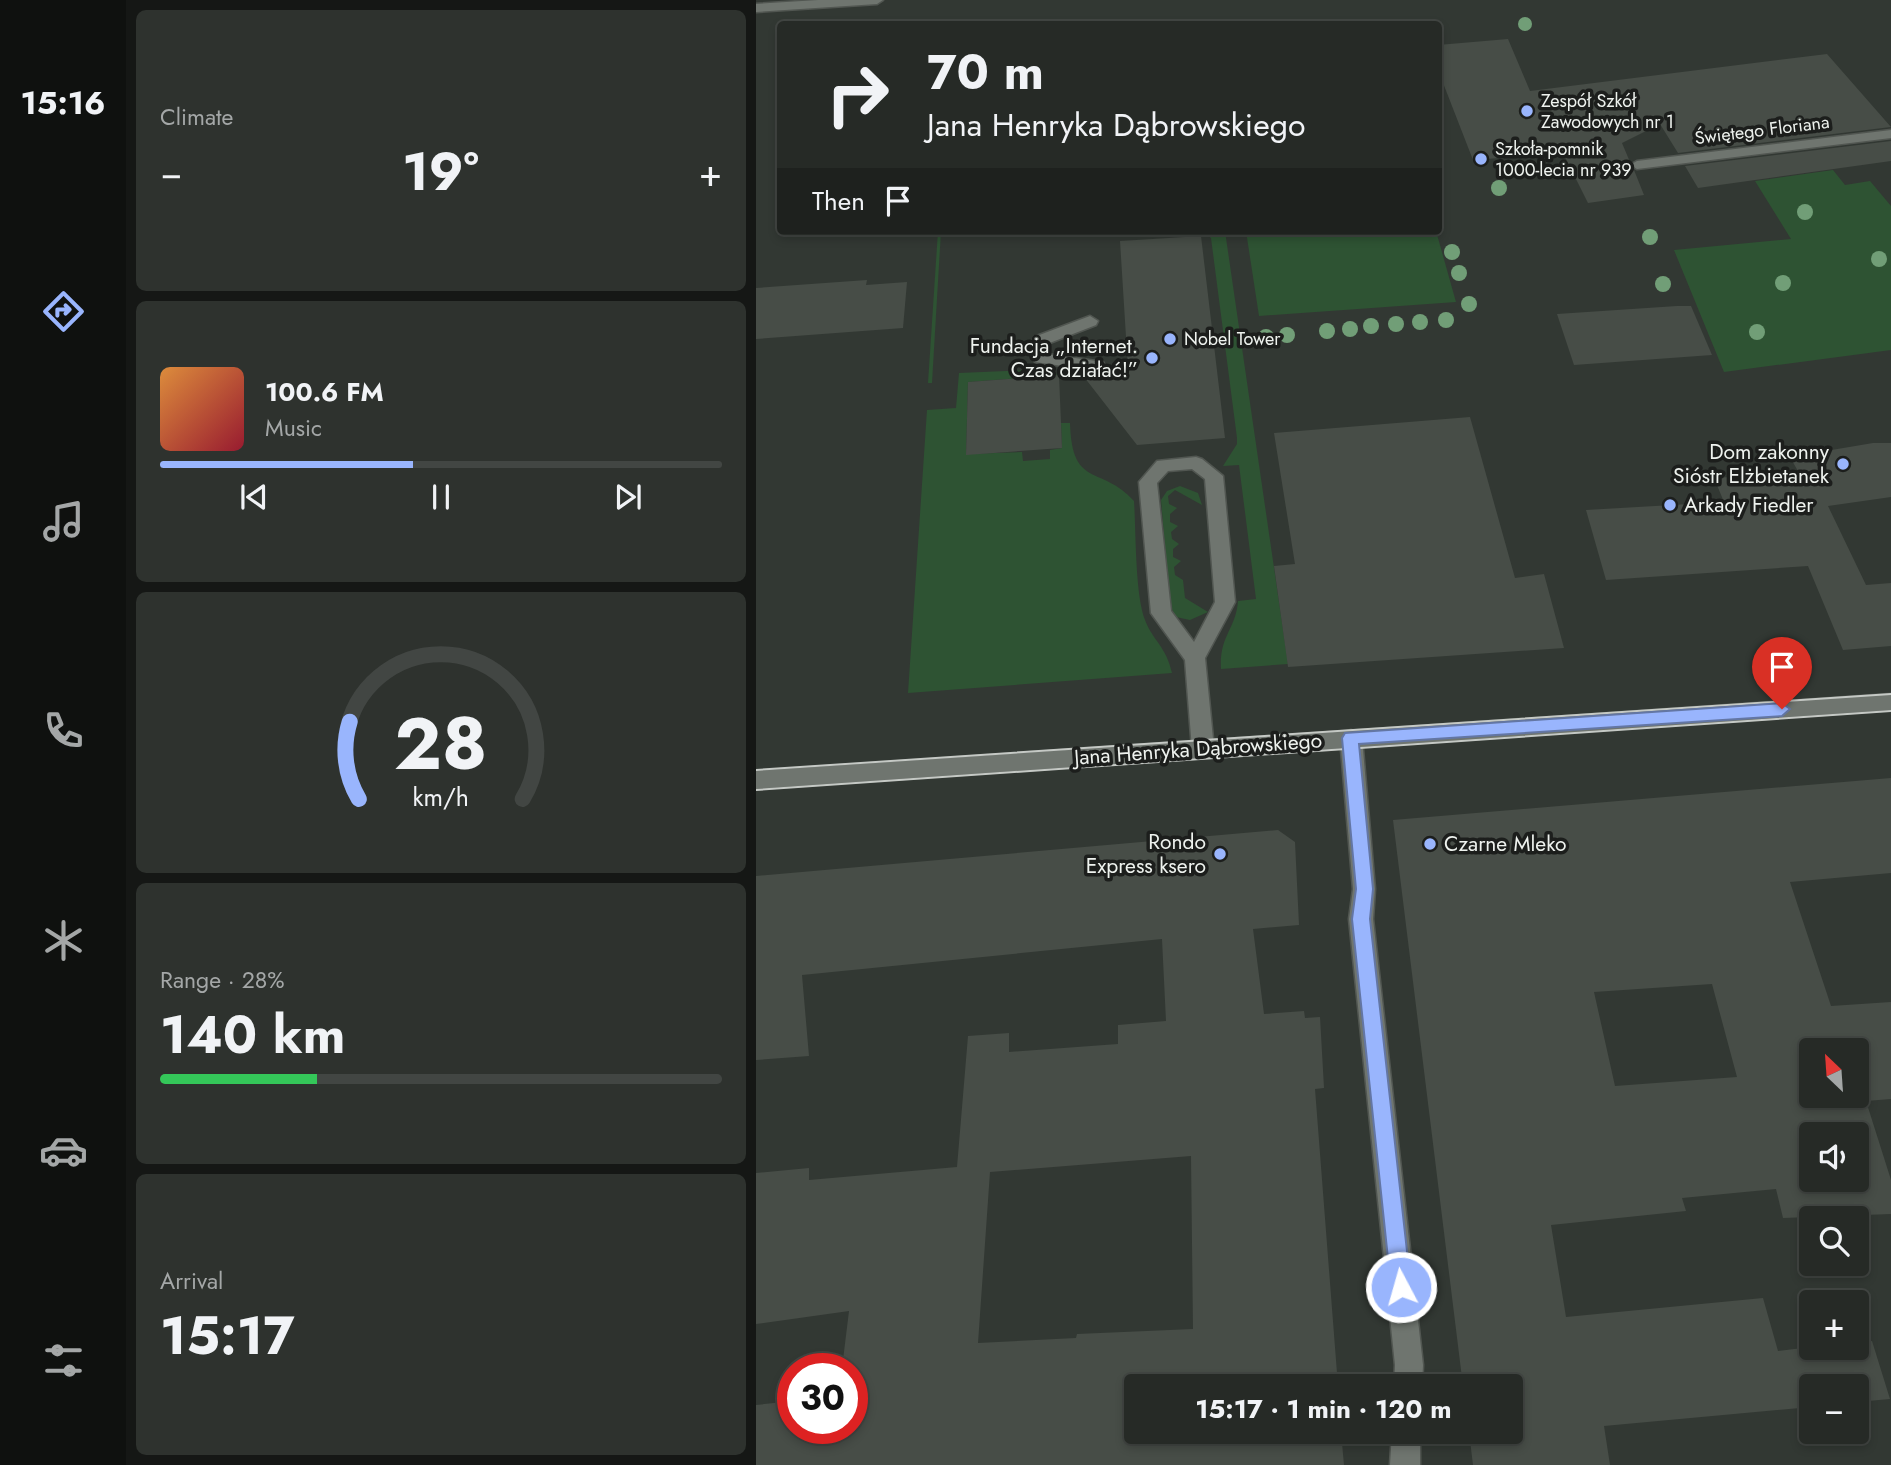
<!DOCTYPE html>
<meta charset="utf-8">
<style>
body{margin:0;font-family:Jost,sans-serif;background:#2e322e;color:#f1f3f6;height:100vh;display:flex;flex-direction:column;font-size:26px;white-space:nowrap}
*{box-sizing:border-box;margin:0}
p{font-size:23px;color:#a4a7a7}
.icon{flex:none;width:38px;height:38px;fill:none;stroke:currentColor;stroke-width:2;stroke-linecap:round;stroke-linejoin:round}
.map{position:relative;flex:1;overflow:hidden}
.side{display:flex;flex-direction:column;gap:10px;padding:10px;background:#151715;width:630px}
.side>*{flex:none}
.top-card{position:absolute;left:21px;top:21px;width:665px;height:214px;border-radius:7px;box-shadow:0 4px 10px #0003,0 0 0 2px #424643;background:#262a26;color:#f1f3f6;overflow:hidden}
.needle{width:46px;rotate:335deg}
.tools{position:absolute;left:1043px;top:1038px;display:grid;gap:14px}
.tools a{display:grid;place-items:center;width:70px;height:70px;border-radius:7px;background:#262a26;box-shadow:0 4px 10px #0003,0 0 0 2px #424643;font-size:35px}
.speed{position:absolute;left:21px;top:1353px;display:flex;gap:14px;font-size:35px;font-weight:700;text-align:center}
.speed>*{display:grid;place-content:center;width:91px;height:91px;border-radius:50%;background:#262a26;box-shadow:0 4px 10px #0003,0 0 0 2px #424643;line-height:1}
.speed .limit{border:10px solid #d22;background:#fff;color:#111}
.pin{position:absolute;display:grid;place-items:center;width:60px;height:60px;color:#fff;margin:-72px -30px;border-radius:50% 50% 50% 0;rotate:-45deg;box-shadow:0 0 7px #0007}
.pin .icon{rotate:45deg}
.me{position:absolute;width:77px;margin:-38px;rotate:354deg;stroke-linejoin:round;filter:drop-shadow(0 0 5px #0008)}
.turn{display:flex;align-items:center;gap:24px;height:147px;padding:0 35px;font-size:32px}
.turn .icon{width:91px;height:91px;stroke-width:2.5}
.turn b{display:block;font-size:49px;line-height:60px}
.then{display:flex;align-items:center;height:66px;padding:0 35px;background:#0003;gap:14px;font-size:26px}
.big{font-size:52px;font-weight:700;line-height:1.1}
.side .card{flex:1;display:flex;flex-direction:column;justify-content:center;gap:10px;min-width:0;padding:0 24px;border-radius:10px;background:#2e322e}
.side .dial{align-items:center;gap:0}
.dial svg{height:182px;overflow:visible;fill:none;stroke:#424643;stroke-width:7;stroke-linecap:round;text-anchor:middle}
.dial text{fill:#f1f3f6;stroke:none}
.song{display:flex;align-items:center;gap:21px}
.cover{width:84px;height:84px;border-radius:10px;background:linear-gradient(135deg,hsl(30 70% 55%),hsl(350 70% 35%))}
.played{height:7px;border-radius:4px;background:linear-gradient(90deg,#99b5fd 45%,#424643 45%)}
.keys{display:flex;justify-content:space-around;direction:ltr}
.heat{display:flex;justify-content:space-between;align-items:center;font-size:38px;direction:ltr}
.charge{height:10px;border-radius:5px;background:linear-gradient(90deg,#34c759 28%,#424643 0)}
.trip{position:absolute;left:368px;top:1374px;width:399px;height:70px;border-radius:7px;background:#262a26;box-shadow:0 4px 10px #0003,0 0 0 2px #424643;font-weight:700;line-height:70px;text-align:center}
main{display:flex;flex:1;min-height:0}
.dock{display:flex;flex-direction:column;width:126px;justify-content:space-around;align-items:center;background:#0f110f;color:#a4a7a7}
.dock .icon{width:49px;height:49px}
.dock .current{color:#99b5fd}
.dock b{font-size:32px;color:#f1f3f6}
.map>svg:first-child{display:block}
</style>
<main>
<nav class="dock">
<b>15:16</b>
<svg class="icon current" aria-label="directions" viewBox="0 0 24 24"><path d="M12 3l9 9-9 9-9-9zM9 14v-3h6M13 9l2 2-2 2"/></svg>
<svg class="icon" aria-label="music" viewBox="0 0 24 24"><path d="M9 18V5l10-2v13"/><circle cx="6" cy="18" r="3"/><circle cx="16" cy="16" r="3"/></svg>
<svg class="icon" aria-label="phone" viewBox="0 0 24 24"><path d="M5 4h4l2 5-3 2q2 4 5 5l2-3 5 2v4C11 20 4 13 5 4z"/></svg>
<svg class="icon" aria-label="climate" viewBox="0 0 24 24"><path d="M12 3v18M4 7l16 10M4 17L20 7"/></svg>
<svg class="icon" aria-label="car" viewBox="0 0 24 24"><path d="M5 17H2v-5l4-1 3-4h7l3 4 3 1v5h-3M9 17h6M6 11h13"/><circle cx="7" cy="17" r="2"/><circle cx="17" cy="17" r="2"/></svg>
<svg class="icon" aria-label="filters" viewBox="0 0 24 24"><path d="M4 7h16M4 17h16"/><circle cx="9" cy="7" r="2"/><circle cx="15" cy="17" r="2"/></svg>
</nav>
<section class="side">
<div class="card"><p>Climate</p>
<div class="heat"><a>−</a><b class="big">19°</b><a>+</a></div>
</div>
<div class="card">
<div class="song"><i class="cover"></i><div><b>100.6 FM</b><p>Music</p></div></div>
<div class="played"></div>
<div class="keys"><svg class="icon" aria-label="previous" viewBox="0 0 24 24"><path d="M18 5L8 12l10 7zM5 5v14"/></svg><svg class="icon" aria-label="pause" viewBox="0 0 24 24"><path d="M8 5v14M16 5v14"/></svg><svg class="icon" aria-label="next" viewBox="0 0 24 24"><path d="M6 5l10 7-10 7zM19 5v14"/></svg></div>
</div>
<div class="card dial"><svg viewBox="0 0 100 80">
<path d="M14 69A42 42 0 1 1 86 69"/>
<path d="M14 69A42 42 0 0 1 10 35" stroke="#99b5fd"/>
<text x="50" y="56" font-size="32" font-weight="700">28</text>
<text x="50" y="72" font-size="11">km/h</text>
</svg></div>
<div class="card"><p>Range · 28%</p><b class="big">140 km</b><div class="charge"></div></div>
<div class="card"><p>Arrival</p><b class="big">15:17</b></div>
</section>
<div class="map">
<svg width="1135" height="1465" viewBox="0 0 1135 1465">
<rect width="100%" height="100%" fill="#323833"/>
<g fill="#2e5333">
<polygon points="1077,170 1089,185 1114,181 1135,206 1135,350 968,372 918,250 1035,239 999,181"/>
<polygon points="182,231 185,231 176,383 172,383"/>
<path d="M447 231H469L532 664 465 669C463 636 480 629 482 601L500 599 483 465 467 466 481 444V438L455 238Z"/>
<polygon points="490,231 680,231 700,302 503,316"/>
<path d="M273 370 304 375 212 382 210 454 266 452 267 461 294 459V450L306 448 305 423H314C316 490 345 464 378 501 380 531 379 595 389 620 397 641 410 646 416 673L152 693 171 410 200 408 203 373Z"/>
<polygon points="424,486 442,493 446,505 419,490 412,496 413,504 421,508 414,514 414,522 422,526 415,532 416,539 423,544 417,549 417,557 425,561 418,567 419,575 427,580 429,598 452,612 434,620 420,617 414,605 405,500 411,491"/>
</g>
<g fill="#474d47" fill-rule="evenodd">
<polygon points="752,39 774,91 1071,54 1135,127 922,153 904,124 866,143 874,162 872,166 878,170 888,195 832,203 807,153 717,160 682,70 682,45"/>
<polygon points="1135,141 1135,161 942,188 929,166"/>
<polygon points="445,236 469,438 381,445 325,373 372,369 364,241"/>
<polygon points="111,280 110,285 151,282 147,328 0,339 0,288"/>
<polygon points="921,306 935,306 956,355 818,365 801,314"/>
<polygon points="303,375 306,448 210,455 212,382"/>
<polygon points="714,417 759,578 788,574 808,648 532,667 518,566 539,564 518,433"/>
<polygon points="1117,443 1135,443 1135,497 1072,506 1110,585 1135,583 1135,646 1087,650 1052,566 850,580 830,510 968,502 958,478 1043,473 1034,457"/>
<path d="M1135 778V873L1034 882 1075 1006 1135 1002V1099L1110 1101 1135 1180V1214L1027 1218 1020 1189 926 1198 930 1211 795 1225 810 1317 1007 1298 1022 1351 1055 1347 1101 1348V1342L1116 1341 1134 1399 1101 1402V1386H1055V1407L848 1426 854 1465H717L713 1432H754V1386H707L637 820ZM956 984 981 1077 859 1086 838 992ZM1055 1050H1101V1096H1055ZM1055 1134H1101V1180H1055Z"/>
<path d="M522 830 539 842 543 925 497 929 508 1014 548 1011 549 1018 564 1017 568 1088 559 1089 582 1386H380V1432H585L588 1465H0V1405L37 1401V1428H96V1368H86L93 1311 0 1324V1173L53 1168V1180L201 1167 212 1036 253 1033V1052L362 1044V1025L410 1021 406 939 46 975 53 1056 0 1060V876ZM435 1156 437 1329 321 1334 320 1338 222 1343 234 1172Z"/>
</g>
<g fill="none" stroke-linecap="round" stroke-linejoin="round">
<g stroke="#515651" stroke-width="3">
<g id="lane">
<polygon points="1135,130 1135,138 881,169 874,165 881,161"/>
<polygon points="334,316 342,321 340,325 291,344 289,350 291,354 347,362 349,366 347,370 341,371 279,362 273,350 278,337"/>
<path d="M440 457 446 459 467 476 479 602 449 658 458 749 454 755 447 757 440 755 436 749 429 660 395 613 383 482 401 461ZM436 469 449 479 459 602 438 642 415 611 401 483 412 471Z"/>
</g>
</g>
<g stroke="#515651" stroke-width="3">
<g id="street">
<polygon points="62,0 127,0 121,4 0,12 0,4"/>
<polygon points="595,730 602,732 606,738 619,889 617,919 667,1365 666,1386 638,1386 639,1365 593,919 597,889 584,738 588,732"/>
<polygon points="636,1432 664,1432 664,1465 634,1465"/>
</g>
</g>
<g stroke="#515651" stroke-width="3">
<polygon id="secondary" points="1135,694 1135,710 0,789 0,771"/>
</g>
<use href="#lane" fill="#6f756f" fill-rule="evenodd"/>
<use href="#street" fill="#6f756f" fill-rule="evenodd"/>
<use href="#secondary" fill="#6f756f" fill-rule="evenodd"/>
<g stroke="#c5c9c5" stroke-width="2">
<polyline points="0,770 1135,694"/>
<polyline points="0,790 1135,711"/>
</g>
</g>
<g fill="#719e77">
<circle cx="769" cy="24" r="7"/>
<circle cx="743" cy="188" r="8"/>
<circle cx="1049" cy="212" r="8"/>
<circle cx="894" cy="237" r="8"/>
<circle cx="696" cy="252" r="8"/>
<circle cx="1123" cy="259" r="8"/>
<circle cx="703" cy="273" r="8"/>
<circle cx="1027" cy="283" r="8"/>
<circle cx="907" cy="284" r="8"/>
<circle cx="713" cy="304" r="8"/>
<circle cx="690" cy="320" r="8"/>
<circle cx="664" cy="322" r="8"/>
<circle cx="640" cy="324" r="8"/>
<circle cx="615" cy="326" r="8"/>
<circle cx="594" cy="329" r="8"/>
<circle cx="571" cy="331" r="8"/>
<circle cx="1001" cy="332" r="8"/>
<circle cx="531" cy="335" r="8"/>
<circle cx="510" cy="337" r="8"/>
</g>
<polygon fill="#99b5fd" stroke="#6376a4" stroke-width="2" points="1026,703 1034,709 1026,716 603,744 617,889 614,919 655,1287 652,1294 645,1297 638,1294 635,1287 596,919 600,889 586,738 589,733"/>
<g fill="#99b5fd" stroke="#1c1e1c" stroke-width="2.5">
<circle cx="771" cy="111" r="7"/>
<circle cx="725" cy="159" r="7"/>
<circle cx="414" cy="339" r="7"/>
<circle cx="396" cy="358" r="7"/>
<circle cx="1087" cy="464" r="7"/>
<circle cx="914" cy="505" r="7"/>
<circle cx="674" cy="844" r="7"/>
<circle cx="464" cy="854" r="7"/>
</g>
<g text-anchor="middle" stroke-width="7" stroke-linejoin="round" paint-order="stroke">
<g font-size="18" fill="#eef2ee" stroke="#1c1e1c" text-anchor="start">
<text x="785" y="107">Zespół Szkół<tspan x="785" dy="21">Zawodowych nr 1</tspan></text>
<text x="739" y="155">Szkoła-pomnik<tspan x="739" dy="21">1000-lecia nr 939</tspan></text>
<text x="428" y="345">Nobel Tower</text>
</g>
<g font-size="18" fill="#eef2ee" stroke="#1c1e1c">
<text transform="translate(1006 130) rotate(-7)" y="6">Świętego Floriana</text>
</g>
<g font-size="21" fill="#eef2ee" stroke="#1c1e1c" text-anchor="end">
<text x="382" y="353">Fundacja „Internet.<tspan x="382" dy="24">Czas działać!”</tspan></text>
<text x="1073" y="459">Dom zakonny<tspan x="1073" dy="24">Sióstr Elżbietanek</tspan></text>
<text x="928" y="512" text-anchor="start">Arkady Fiedler</text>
<text x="450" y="849">Rondo<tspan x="450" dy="24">Express ksero</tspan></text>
<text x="688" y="851" text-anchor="start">Czarne Mleko</text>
</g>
<g font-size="21" fill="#eef2ee" stroke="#1c1e1c">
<text transform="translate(442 749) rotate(-4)" y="7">Jana Henryka Dąbrowskiego</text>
</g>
</g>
</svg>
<div class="tools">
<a><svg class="needle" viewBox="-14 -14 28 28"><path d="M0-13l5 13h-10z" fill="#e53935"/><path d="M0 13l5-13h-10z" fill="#a4a7a7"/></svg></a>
<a><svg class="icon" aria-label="sound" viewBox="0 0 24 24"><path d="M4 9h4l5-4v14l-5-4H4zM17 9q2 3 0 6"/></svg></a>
<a><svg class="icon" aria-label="search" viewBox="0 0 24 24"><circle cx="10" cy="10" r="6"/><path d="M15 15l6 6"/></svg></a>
<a>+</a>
<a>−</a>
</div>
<div class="speed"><div class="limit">30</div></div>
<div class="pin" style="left:1026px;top:709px;background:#d93025"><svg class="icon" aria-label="arrive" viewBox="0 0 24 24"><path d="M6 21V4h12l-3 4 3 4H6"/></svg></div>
<svg class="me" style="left:645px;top:1287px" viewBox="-20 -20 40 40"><circle r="17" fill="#99b5fd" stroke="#fff" stroke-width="3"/><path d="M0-11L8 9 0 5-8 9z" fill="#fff"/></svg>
<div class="trip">15:17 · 1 min · 120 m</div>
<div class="top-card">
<div class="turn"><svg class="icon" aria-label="right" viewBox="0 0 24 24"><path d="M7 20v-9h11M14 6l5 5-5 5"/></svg><div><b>70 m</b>Jana Henryka Dąbrowskiego</div></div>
<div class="then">Then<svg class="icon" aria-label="arrive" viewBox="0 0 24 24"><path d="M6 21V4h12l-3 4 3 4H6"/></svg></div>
</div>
</div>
</main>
